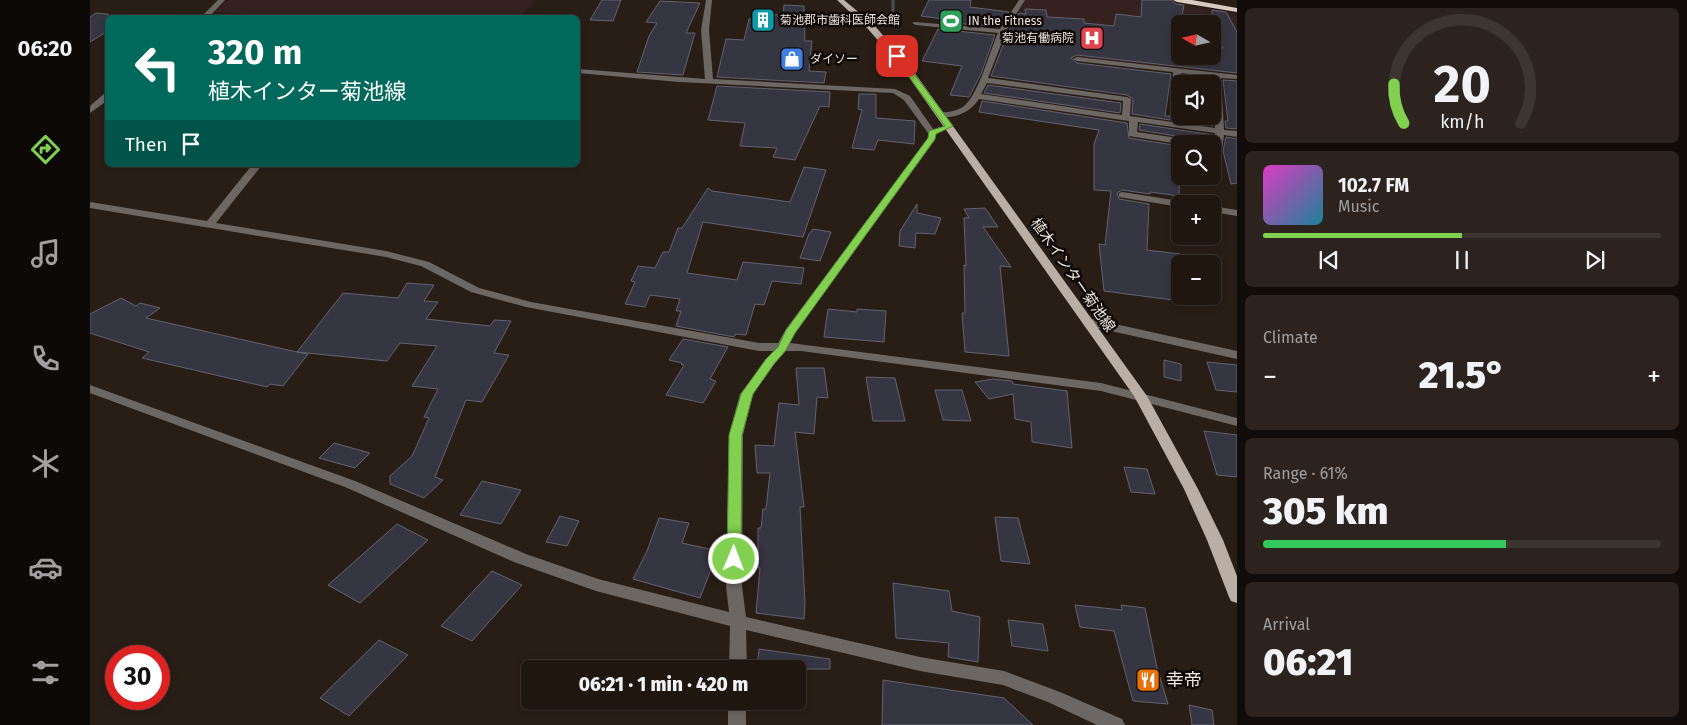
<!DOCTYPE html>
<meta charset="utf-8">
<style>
body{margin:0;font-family:"Fira Sans","Noto Sans JP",sans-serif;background:#2c231e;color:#f1f3f6;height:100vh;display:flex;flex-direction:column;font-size:19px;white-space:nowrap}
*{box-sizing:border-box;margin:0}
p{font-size:16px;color:#a19f9f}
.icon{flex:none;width:28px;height:28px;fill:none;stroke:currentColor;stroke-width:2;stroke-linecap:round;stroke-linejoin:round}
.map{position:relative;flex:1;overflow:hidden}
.drawer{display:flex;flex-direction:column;gap:8px;padding:8px;background:#110c09;width:450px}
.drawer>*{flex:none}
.top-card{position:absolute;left:15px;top:15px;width:475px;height:152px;border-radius:8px;box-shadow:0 2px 8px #0003,0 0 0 1px #3c3530;background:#00695c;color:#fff;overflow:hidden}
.needle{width:32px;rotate:279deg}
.controls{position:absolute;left:1081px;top:15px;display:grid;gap:10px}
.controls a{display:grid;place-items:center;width:50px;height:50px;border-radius:8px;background:#1f1610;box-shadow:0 2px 8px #0003,0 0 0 1px #3c3530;font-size:25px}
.speed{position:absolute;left:15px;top:645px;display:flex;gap:10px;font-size:25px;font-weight:700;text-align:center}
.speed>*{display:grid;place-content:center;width:65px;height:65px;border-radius:50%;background:#1f1610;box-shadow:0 2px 8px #0003,0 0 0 1px #3c3530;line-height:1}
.speed .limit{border:8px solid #d22;background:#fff;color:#111}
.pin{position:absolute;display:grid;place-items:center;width:42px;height:42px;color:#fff;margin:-21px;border-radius:10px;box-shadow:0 2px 8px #0006}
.me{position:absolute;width:55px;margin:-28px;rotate:1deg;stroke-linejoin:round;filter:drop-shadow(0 0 4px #0008)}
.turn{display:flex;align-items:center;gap:18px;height:105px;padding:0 20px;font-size:22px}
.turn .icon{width:65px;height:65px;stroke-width:2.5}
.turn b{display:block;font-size:35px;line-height:42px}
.then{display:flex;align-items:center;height:48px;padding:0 20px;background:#0003;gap:10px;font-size:19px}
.big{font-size:38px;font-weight:800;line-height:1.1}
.drawer .card{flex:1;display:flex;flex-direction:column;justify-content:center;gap:8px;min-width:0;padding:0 18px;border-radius:8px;background:#2c231e}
.drawer .dial{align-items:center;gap:0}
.dial svg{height:130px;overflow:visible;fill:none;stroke:#3c3530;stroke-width:7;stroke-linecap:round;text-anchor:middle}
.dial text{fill:#f1f3f6;stroke:none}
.song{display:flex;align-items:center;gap:15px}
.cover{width:60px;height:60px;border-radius:8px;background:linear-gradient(135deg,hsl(310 70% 55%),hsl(190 70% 35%))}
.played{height:5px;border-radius:2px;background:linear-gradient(90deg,#82d04f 50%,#3c3530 50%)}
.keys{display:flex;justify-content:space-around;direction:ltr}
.heat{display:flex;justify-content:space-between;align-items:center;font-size:28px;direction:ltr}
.charge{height:8px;border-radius:4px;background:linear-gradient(90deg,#34c759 61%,#3c3530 0)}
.trip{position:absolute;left:431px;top:660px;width:285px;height:50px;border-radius:8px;background:#1f1610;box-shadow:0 2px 8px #0003,0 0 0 1px #3c3530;font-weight:800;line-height:50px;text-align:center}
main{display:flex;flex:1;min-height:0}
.tab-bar{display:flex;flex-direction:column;width:90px;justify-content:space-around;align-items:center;background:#0c0906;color:#a19f9f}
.tab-bar .icon{width:35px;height:35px}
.tab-bar .active{color:#82d04f}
.tab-bar b{font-size:22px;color:#f1f3f6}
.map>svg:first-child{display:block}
</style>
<main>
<nav class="tab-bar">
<b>06:20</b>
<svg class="icon active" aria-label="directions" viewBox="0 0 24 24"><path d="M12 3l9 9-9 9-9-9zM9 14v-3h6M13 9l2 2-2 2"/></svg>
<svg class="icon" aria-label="music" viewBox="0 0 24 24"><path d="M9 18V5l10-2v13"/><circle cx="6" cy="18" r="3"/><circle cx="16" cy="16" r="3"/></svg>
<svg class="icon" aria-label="phone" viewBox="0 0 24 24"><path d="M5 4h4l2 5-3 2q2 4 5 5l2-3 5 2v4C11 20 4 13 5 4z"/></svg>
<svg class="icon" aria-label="climate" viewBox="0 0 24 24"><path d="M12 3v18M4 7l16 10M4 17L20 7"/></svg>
<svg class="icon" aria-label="car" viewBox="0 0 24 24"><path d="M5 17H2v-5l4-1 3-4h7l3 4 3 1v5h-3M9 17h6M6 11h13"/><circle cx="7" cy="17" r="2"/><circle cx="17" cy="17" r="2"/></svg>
<svg class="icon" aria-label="filters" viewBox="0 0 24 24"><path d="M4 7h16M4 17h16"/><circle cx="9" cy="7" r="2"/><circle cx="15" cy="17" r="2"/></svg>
</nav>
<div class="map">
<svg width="1147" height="725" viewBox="0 0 1147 725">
<rect width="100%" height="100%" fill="#291e16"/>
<g fill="#352220" fill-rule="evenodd">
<polygon points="138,0 445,0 430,18 154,18 158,14 124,12"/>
<path d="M936 0H1059L1147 14V74L910 49 919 28ZM1090 24H1122V56H1090Z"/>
</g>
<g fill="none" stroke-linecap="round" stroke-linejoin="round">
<polyline stroke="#464e5d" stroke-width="3" points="803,0 803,11"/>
</g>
<g fill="#363542" stroke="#636270">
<polygon points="512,0 531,0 523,21 500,20"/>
<polygon points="839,0 881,0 880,7 919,12 909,27 852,22 853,19 831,16"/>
<polygon points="1052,0 1081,0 1086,4 1094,5 1086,49 1090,49 1090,56 1130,56 1126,48 1133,48 1122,29 1122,10 1136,12 1147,32 1147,73 987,55 981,58 987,63 1081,74 1075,116 1080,116 1080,120 1042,114 1043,99 1037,95 901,76 919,30 929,13 936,14 935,9 956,10 957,17 994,19 994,23 1024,26 1026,14 1051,17"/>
<polygon points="570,1 610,3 596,33 605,33 593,75 547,72 559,36 567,23 556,22"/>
<polygon points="694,5 714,6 715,41 722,41 719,71 736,72 734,83 627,77 636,39 654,40 659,19 664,19 665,14 693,15"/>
<polygon points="6,13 18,14 18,31 0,42 0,17"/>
<polygon points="848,29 905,35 891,74 879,97 860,95 872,66 832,61"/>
<polygon points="1093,75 1121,79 1121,84 1093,84"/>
<polygon points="1133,80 1147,81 1147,129 1136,128 1135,121 1138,121"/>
<polygon points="898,85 1031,103 1030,113 894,93"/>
<polygon points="627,86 740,92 739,107 730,106 705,160 683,157 687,148 650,146 655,123 618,120"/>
<polygon points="769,94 786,94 786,118 825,121 824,144 788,140 784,150 762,148 772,110 768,109"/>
<polygon points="892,101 1037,123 1039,138 1090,146 1089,196 1060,192 1060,194 1032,190 1027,193 1029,199 1059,204 1057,250 1090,254 1090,301 1014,291 1009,244 1015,245 1021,191 1004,190 1004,144 1009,130 889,112"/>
<polygon points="1092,116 1123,119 1123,126 1092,121"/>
<polygon points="1050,124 1123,135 1123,142 1049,130"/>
<polygon points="1136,137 1147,139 1147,183 1141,184 1133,151"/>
<polygon points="714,167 736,170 713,237 613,222 597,273 647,280 653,262 714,268 711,284 682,281 674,305 665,304 656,335 646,334 644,337 586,326 591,311 586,311 590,299 560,295 555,307 535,304 545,282 541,281 548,266 565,268 573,252 579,252 588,228 592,228 618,188 622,191 700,202"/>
<polygon points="827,204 827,213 851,218 845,234 826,233 825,248 809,246 810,231"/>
<polygon points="895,208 908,227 893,227 921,267 910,266 919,356 875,352 872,313 875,313 874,265 876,266 874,218 879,218 874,209"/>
<polygon points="723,229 741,232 730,261 710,258 719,234"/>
<polygon points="317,283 344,285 334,301 348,302 336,319 400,326 404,320 421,321 404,353 419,355 392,402 376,400 345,477 353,480 334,498 300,484 300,476 322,456 339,418 334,417 348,389 322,386 347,346 310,343 297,361 207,352 218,354 193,386 180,384 177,387 52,358 59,352 0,333 0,314 31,298 46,306 50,303 70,308 56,318 207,352 253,293 308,298"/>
<polygon points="738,309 767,312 767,309 796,311 794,342 734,337"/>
<polygon points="593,339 638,347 620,379 626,381 613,403 576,395 594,365 591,364 592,363 579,360"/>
<polygon points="1074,360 1091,364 1091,381 1074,377"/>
<polygon points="1117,362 1147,365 1147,392 1126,390"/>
<polygon points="706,368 734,368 738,398 727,397 724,434 705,432 714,507 710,507 715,603 714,619 666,613 670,568 668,568 668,528 671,528 673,509 676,509 680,473 667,473 665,445 684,446 689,403 709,405"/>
<polygon points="776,377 805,378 815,421 783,421"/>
<polygon points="903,379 922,381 923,384 977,391 982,448 942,442 941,422 925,419 923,394 899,399 885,382"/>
<polygon points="845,390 872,390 881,421 853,420"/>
<polygon points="1114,431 1147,435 1147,477 1127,475"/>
<polygon points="244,443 280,453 265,468 229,458"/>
<polygon points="1034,467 1057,469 1065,494 1041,492"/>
<polygon points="392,481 431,490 411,524 370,515"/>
<polygon points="470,516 489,521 477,546 456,542"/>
<polygon points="905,517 928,518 940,564 911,561"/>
<polygon points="569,518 599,523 592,543 628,551 610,598 543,579 557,551"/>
<polygon points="307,524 338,540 270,603 238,585"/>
<polygon points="402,571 432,585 382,641 351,626"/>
<polygon points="803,583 859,591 862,611 890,617 888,662 858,657 859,643 806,638"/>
<polygon points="985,605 1032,610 1031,605 1055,608 1067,668 1078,704 1043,701 1024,631 990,627"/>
<polygon points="918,620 953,624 958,651 922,646"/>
<polygon points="289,640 318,655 259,716 230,698"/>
<polygon points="669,649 740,659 740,669 667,669"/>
<polygon points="793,680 914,698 943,725 792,725"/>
<polygon points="1099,705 1122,710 1124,725 1102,725"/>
</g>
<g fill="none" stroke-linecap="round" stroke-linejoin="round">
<g fill="#6d6763" fill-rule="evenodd">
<polygon points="128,0 135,0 118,18 110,18"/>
<polygon points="616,0 622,0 619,30 623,79 805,89 820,96 846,133 845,140 706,332 700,343 1011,383 1147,418 1147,426 1011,391 711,351 696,351 684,364 663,394 653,435 652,586 656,617 830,657 914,671 970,692 1032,719 1035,725 1007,725 958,702 913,685 830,671 656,630 657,669 639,669 640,626 506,591 424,562 255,487 0,393 0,385 265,481 436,554 508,579 639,612 636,586 639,435 650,394 683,351 669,351 436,307 381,292 331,266 296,257 0,208 0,202 117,221 162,165 172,165 126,223 296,251 339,262 389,288 441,302 669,343 688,343 696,329 838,138 838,133 814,100 803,93 589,82 488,73 488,69 615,79 611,30"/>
<path d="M929 0H935L917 29 898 78 1037 97 1041 99 1040 116 1082 122 1083 72 987 61 983 59 987 57 1147 75V79L1131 78 1134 130 1147 131V137L1134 135 1132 149H1122V144H1120H1125V133L1048 122 1047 132 1108 141 1112 144H1090L1039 136V121L889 99C880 113 864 119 848 117V113C856 112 864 112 871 108 888 99 899 52 908 33L826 25 822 23 824 22 910 29ZM1091 73 1123 77 1125 128 1090 123ZM897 83 1033 101 1032 115 891 94Z"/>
<polygon points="15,93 18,93 18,100 0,113 0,106"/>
<polygon points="1032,192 1090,201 1095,204 1090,204 1090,207 1029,197 1029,193"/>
<polygon points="1122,206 1147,210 1147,216 1122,212"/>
<polygon points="998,318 1147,351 1147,359 994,325 992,322"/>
<rect x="638" y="701" width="18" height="24"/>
</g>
<polygon fill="#bbaea5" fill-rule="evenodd" points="747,0 754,0 784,25 819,65 1057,396 1108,489 1133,540 1147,576 1147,603 1141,601 1139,597 1117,540 1094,489 1044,396 813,69 778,29"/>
<polygon fill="#dacac0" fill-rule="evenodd" points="1083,0 1102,0 1147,8 1147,12 1087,2"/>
</g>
<polygon fill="#82d04f" stroke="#548733" points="805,55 810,55 863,126 846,134 845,139 705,333 696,350 684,364 663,394 652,435 651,559 649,563 644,564 639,563 637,559 639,435 651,394 676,359 688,347 696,330 838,138 839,131 855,126 805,58"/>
<defs>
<g id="building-square" transform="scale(1.25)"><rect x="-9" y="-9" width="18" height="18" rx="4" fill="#0f9aa8" stroke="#0e0906"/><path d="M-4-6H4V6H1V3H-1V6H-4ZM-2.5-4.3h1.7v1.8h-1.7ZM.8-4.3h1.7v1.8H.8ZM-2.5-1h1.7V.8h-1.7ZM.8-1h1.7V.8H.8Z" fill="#fff"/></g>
<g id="stadium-square" transform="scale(1.25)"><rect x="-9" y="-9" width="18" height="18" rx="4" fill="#2e9e5b" stroke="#0e0906"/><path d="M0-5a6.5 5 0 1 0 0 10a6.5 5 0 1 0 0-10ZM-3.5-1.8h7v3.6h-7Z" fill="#fff"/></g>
<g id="hospital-square" transform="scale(1.25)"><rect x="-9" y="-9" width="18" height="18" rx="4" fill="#e0444e" stroke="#0e0906"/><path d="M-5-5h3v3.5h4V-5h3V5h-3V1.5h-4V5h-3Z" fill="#fff"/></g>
<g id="shop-square" transform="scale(1.25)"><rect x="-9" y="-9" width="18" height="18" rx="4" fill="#3f7fe0" stroke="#0e0906"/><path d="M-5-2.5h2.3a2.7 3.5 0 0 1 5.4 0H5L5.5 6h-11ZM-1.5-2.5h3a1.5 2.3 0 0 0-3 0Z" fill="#fff"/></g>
<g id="restaurant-square" transform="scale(1.25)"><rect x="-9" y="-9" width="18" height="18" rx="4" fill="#e8710a" stroke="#0e0906"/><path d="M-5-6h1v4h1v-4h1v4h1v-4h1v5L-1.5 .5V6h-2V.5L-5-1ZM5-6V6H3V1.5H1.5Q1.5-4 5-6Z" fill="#fff"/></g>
</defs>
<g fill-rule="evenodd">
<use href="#building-square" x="673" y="20"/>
<use href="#stadium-square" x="861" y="21"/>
<use href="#hospital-square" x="1002" y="38"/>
<use href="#shop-square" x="702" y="59"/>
<use href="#restaurant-square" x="1058" y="680"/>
</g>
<g text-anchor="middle" stroke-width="5" stroke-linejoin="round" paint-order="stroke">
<g font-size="12" fill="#ebe4de" stroke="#0e0906" text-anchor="start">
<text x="690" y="24">菊池郡市歯科医師会館</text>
<text x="878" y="25">IN the Fitness</text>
<text x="984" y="42" text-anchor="end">菊池有働病院</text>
<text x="720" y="63">ダイソー</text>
</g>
<g font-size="15" fill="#ebe4de" stroke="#0e0906">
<text transform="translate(983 275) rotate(55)" y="5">植木インター菊池線</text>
</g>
<g font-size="18" fill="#ebe4de" stroke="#0e0906" text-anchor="start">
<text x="1076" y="686">幸帝</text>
</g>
</g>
</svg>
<div class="controls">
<a><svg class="needle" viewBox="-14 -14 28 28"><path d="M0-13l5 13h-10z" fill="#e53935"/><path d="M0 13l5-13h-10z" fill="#a19f9f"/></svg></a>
<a><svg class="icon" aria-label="sound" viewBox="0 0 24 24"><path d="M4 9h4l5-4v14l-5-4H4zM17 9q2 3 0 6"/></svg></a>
<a><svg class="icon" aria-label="search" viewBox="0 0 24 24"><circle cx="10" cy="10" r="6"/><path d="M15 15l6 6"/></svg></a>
<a>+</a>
<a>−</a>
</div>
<div class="speed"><div class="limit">30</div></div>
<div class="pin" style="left:807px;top:56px;background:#d93025"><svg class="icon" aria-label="arrive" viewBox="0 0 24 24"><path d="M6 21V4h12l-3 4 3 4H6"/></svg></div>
<svg class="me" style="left:644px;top:559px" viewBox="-20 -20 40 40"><circle r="17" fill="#82d04f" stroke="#fff" stroke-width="3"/><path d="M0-11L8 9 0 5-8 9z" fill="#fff"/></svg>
<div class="trip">06:21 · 1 min · 420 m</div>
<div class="top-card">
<div class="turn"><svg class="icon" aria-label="left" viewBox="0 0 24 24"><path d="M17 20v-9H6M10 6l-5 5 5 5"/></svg><div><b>320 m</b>植木インター菊池線</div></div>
<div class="then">Then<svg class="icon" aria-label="arrive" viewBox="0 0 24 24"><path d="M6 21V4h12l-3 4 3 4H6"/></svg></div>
</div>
</div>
<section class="drawer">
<div class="card dial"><svg viewBox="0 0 100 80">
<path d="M14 69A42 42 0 1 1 86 69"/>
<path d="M14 69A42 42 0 0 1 8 45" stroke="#82d04f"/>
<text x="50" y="56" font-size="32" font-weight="700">20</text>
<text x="50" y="72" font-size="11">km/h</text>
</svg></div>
<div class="card">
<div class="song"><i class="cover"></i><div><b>102.7 FM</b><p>Music</p></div></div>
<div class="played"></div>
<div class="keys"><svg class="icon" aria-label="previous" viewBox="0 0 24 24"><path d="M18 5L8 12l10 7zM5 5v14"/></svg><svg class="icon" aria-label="pause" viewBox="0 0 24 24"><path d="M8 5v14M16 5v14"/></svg><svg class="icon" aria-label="next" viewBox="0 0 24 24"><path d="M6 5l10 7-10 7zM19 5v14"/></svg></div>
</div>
<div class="card"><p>Climate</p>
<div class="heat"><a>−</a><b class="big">21.5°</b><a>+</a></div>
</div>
<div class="card"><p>Range · 61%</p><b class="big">305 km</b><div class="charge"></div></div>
<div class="card"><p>Arrival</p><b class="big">06:21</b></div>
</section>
</main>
